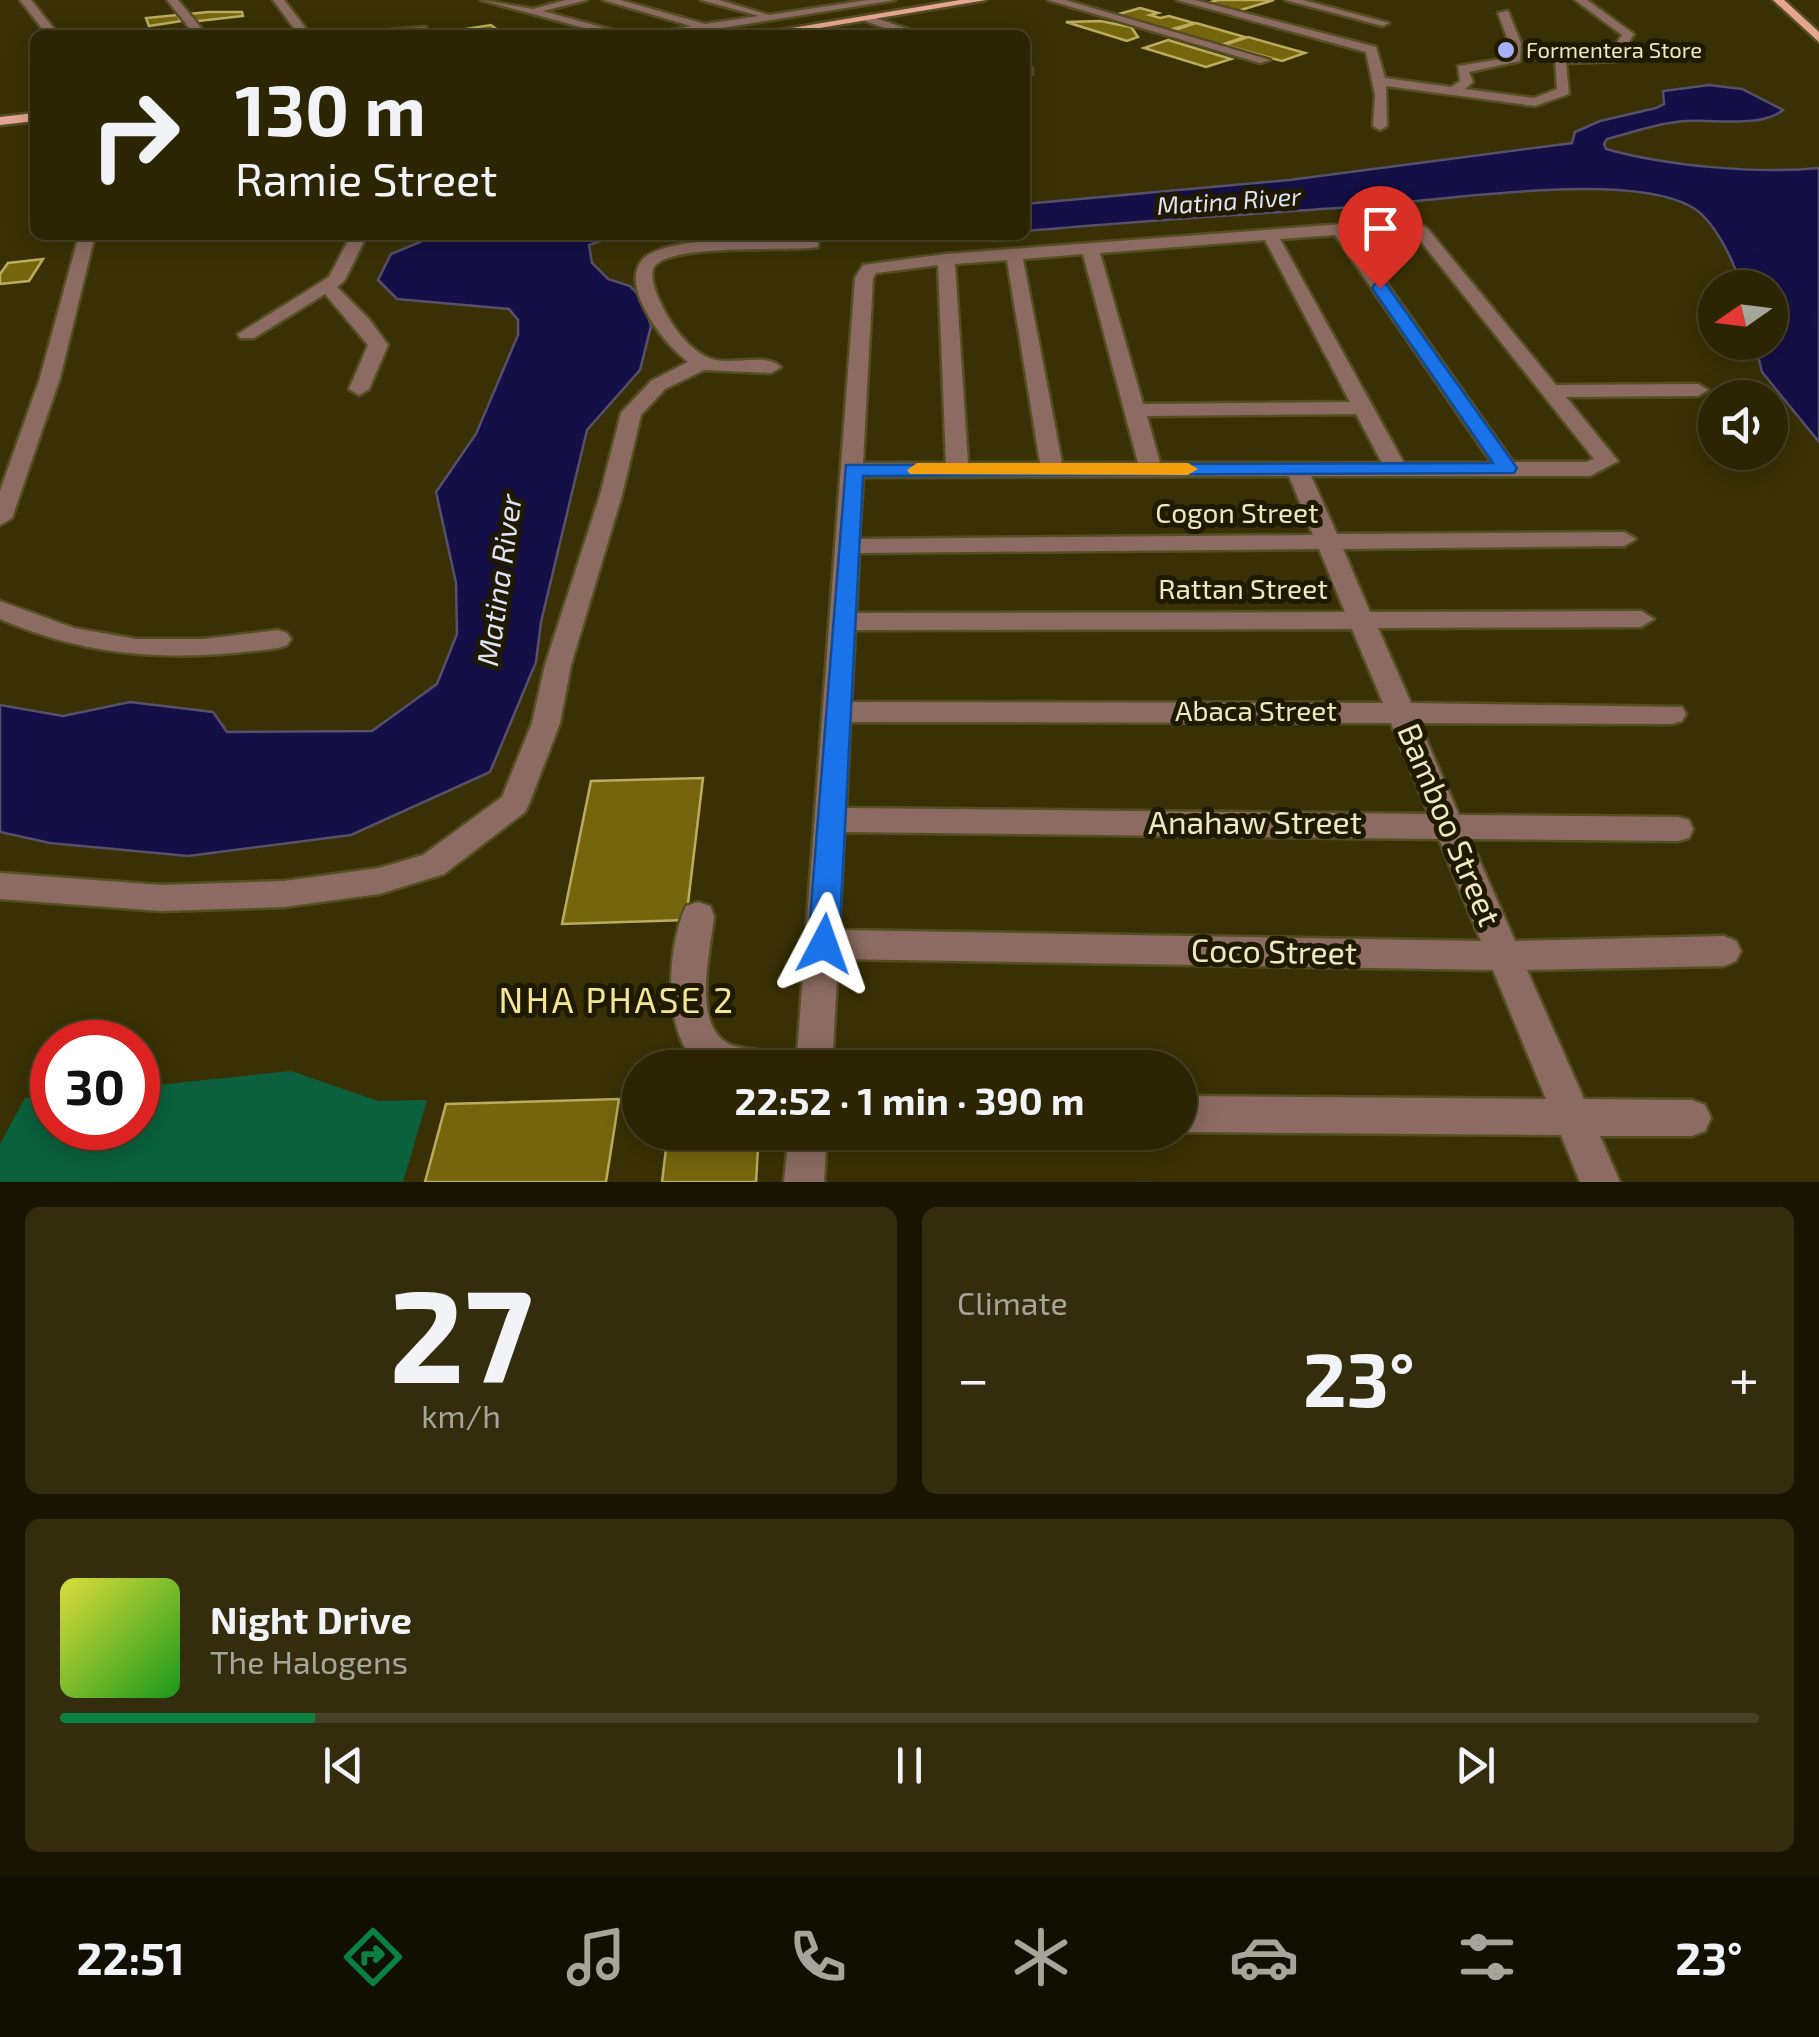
<!DOCTYPE html>
<meta charset="utf-8">
<style>
body{margin:0;font-family:"Exo 2",sans-serif;background:#332d0e;color:#f1f3f6;height:100vh;display:flex;flex-direction:column;font-size:38px;white-space:nowrap}
*{box-sizing:border-box;margin:0}
p{font-size:32px;color:#a6a59a}
.icon{flex:none;width:55px;height:55px;fill:none;stroke:currentColor;stroke-width:2;stroke-linecap:round;stroke-linejoin:round}
.map{position:relative;height:1182px;overflow:hidden}
.sheet{display:flex;flex-direction:column;gap:25px;padding:25px;background:#181402;flex:1}
.sheet>*{flex:none}
.hud{position:absolute;left:30px;top:30px;width:1000px;height:210px;border-radius:15px;box-shadow:0 5px 25px #0003,0 0 0 2px #474226;background:#2b2504;color:#f1f3f6;overflow:hidden}
.needle{width:65px;rotate:256deg}
.controls{position:absolute;left:1698px;top:270px;display:grid;gap:20px}
.controls a{display:grid;place-items:center;width:90px;height:90px;border-radius:50%;background:#2b2504;box-shadow:0 5px 25px #0003,0 0 0 2px #474226;font-size:50px}
.speed{position:absolute;left:30px;top:1020px;display:flex;gap:20px;font-size:50px;font-weight:700;text-align:center}
.speed>*{display:grid;place-content:center;width:130px;height:130px;border-radius:50%;background:#2b2504;box-shadow:0 5px 25px #0003,0 0 0 2px #474226;line-height:1}
.speed .limit{border:15px solid #d22;background:#fff;color:#111}
.pin{position:absolute;display:grid;place-items:center;width:85px;height:85px;color:#fff;margin:-102px -42px;border-radius:50% 50% 50% 0;rotate:-45deg;box-shadow:0 0 10px #0007}
.pin .icon{rotate:45deg}
.me{position:absolute;width:110px;margin:-55px;rotate:4deg;stroke-linejoin:round;filter:drop-shadow(0 0 8px #0008)}
.turn{display:flex;align-items:center;gap:35px;height:210px;padding:0 40px;font-size:45px}
.turn .icon{width:130px;height:130px;stroke-width:2.5}
.turn b{display:block;font-size:70px;line-height:85px}
.big{font-size:75px;font-weight:700;line-height:1.1}
.sheet .tile{flex:1;display:flex;flex-direction:column;justify-content:center;gap:15px;min-width:0;padding:0 35px;border-radius:15px;background:#332d0e}
.sheet .dial{align-items:center;gap:0}
.dial b{font-size:130px;line-height:1}
.song{display:flex;align-items:center;gap:30px}
.cover{width:120px;height:120px;border-radius:15px;background:linear-gradient(135deg,hsl(60 70% 55%),hsl(120 70% 35%))}
.played{height:10px;border-radius:5px;background:linear-gradient(90deg,#0b8043 15%,#474226 15%)}
.keys{display:flex;justify-content:space-around;direction:ltr}
.heat{display:flex;justify-content:space-between;align-items:center;font-size:55px;direction:ltr}
.sheet .tiles{flex:1;display:grid;gap:25px;grid-template-columns:1fr 1fr}
.tile:last-child{grid-column:span 2}
.trip{position:absolute;left:622px;top:1050px;width:575px;height:100px;border-radius:50px;background:#2b2504;box-shadow:0 5px 25px #0003,0 0 0 2px #474226;font-weight:700;line-height:100px;text-align:center}
.dock{display:flex;height:160px;justify-content:space-around;align-items:center;background:#110f02;color:#a6a59a}
.dock .icon{width:70px;height:70px}
.dock .active{color:#0b8043}
.dock b{font-size:45px;color:#f1f3f6}
.map>svg:first-child{display:block}
</style>
<div class="map">
<svg width="1819" height="1182" viewBox="0 0 1819 1182">
<rect width="100%" height="100%" fill="#393105"/>
<polygon fill="#0b613d" points="291,1071 378,1101 427,1100 403,1182 0,1182 0,1144 25,1098 52,1095 52,1128 138,1128 138,1087"/>
<g fill="#140f46" stroke="#56506b" stroke-width="2.5">
<path d="M1709 85 1742 89 1783 110C1758 130 1707 117 1676 122 1652 125 1630 133 1607 139L1604 144 1606 149C1667 166 1756 174 1819 168V442L1762 372 1755 343 1770 342V288L1741 287C1735 263 1714 218 1690 206 1625 171 1443 200 1366 206 1252 214 1139 221 1025 231V204L1289 180 1572 143 1575 132 1600 121 1656 108 1664 104 1663 91Z"/>
<polygon points="437,235 730,235 609,238 589,245 592,263 608,279 630,286 643,300 651,326 640,370 587,430 541,622 536,662 490,772 351,835 188,856 50,843 0,832 0,705 63,716 130,702 213,712 227,732 372,731 437,684 457,634 456,583 436,492 476,434 518,335 518,320 509,309 397,299 378,280 391,254"/>
</g>
<g fill="#75660e" stroke="#bbac5f" stroke-width="2.5">
<polygon points="1218,0 1274,0 1234,12 1204,4"/>
<polygon points="1140,8 1158,13 1150,15 1160,18 1169,16 1194,23 1169,30 1115,15"/>
<polygon points="208,12 242,12 243,16 189,22 189,14"/>
<polygon points="177,15 181,21 149,26 146,18"/>
<polygon points="1100,21 1131,27 1138,37 1127,41 1066,22"/>
<polygon points="1196,23 1245,37 1221,45 1172,31"/>
<polygon points="491,25 499,31 465,35 459,30"/>
<polygon points="1248,37 1305,53 1282,61 1224,45"/>
<polygon points="1168,40 1231,59 1206,67 1144,48"/>
<polygon points="43,259 29,281 0,284 0,274 8,263"/>
<polygon points="703,778 686,920 562,924 591,781"/>
<polygon points="619,1099 606,1182 425,1182 446,1104"/>
<polygon points="668,1132 759,1132 756,1182 662,1182"/>
</g>
<g fill="none" stroke-linecap="round" stroke-linejoin="round">
<g stroke="#564e23" stroke-width="5">
<g id="minor">
<polygon points="20,0 31,0 59,35 47,35"/>
<polygon points="167,0 178,0 207,35 195,35"/>
<polygon points="273,0 284,0 311,35 299,35"/>
<polygon points="481,0 533,9 566,0 587,0 543,11 630,35 610,35"/>
<polygon points="603,0 620,0 705,24 759,16 701,0 719,0 769,15 868,0 895,0 678,35 649,35 691,26"/>
<polygon points="1048,0 1065,0 1270,60 1260,63"/>
<polygon points="1177,0 1195,0 1376,47 1385,78 1451,87 1460,81 1458,66 1508,58 1509,43 1498,13 1508,11 1521,43 1520,61 1469,72 1473,82 1465,89 1534,98 1557,89 1555,57 1609,54 1622,35 1575,0 1587,0 1634,34 1617,61 1566,63 1569,94 1535,106 1386,86 1387,126 1380,130 1373,126 1375,95 1366,52"/>
<polygon points="1285,0 1303,0 1389,23 1383,26"/>
<polygon points="869,16 920,33 922,35 905,35 865,21"/>
<polygon points="426,27 422,32 360,35 366,32"/>
<polygon points="1025,66 1032,68 1032,74 1025,74"/>
<path d="M1410 219 1427 228 1556 385 1698 384 1708 390 1698 396 1566 397 1618 461 1590 476H1311L1337 534 1624 532 1636 539 1624 546 1343 549 1370 612 1641 611 1654 619 1641 627 1378 628 1411 703 1682 707 1686 714 1682 721 1672 724 1419 723 1459 815 1678 817 1689 820 1693 829 1689 838 1678 841 1470 839 1515 941 1724 936 1736 941 1741 951 1736 961 1724 966 1527 970 1584 1099 1692 1100 1705 1105 1711 1118 1705 1131 1692 1136H1600L1620 1182H1580L1561 1135 1180 1132V1096L1546 1099 1493 970 838 959 832 1068H796L855 278 863 265 946 254ZM1407 229 1415 234 1594 459 1586 462H1513L1351 233ZM1335 235 1492 463H1404L1280 239ZM1265 240 1350 402 1143 404 1100 253ZM1083 254 1138 463H1062L1023 259ZM1007 260 1040 463H968L955 264ZM938 265 946 463H863L873 278 876 273ZM1356 414 1382 463H1160L1147 416ZM1289 476 1313 535 859 539 863 477ZM1319 549 1345 612 856 613 859 553ZM1352 629 1383 703 851 702 855 630ZM850 722 1391 723 1429 814 846 808ZM844 832 1439 839 1481 941 839 930Z"/>
<polygon points="79,235 95,235 60,378 12,518 0,525 0,491 40,378"/>
<polygon points="351,235 367,235 345,280 337,287 369,319 388,345 369,389 359,395 349,389 368,345 325,294 254,338 240,338 238,334 329,277"/>
<path d="M812 238 818 239V247C791 252 663 242 653 269 650 280 657 296 662 306 671 324 687 348 707 357 729 368 763 351 781 367L771 373 704 370 665 389 641 415 622 495 571 665 560 723 529 804 525 812 444 874 379 894 284 907 161 911 0 899V873L161 885 284 881 379 868 423 855 502 797 532 723 545 665 600 495 621 413 651 381 688 362C668 346 651 324 641 301 635 287 632 270 644 258 668 235 777 239 812 238Z"/>
<path d="M0 601 74 628 136 639H204L278 630 287 633 291 639 287 645 278 648C180 662 92 659 0 619Z"/>
<path d="M698 902 710 906 714 916C711 949 691 1026 729 1044 746 1051 766 1049 784 1056L789 1068H704C660 1041 667 946 686 906Z"/>
<polygon points="789,1132 827,1132 824,1182 784,1182"/>
</g>
</g>
<g stroke="#564e23" stroke-width="5">
<g id="major">
<polygon points="960,0 986,0 778,35 750,35"/>
<polygon points="1773,0 1784,0 1819,32 1819,42"/>
<polygon points="35,113 35,121 0,125 0,117"/>
</g>
</g>
<use href="#minor" fill="#8c6c62" fill-rule="evenodd"/>
<use href="#major" fill="#e6a590" fill-rule="evenodd"/>
</g>
<polygon fill="#1a73e8" stroke="#114b97" stroke-width="2.5" points="1375,284 1386,284 1517,468 1514,473 863,476 839,944 834,954 824,957 813,954 808,944 846,465 1493,463 1372,288"/>
<polygon fill="#f59e0b" points="917,463 1188,463 1198,469 1188,475 910,474 907,470"/>
<circle fill="#a8b0fc" stroke="#1f1900" stroke-width="4" cx="1506" cy="50" r="10"/>
<g text-anchor="middle" stroke-width="10" stroke-linejoin="round" paint-order="stroke">
<g font-size="22" fill="#efe8c2" stroke="#1f1900" text-anchor="start">
<text x="1526" y="58">Formentera Store</text>
</g>
<g font-size="25" font-style="italic" fill="#e0e3f6" stroke="#1f1900">
<text transform="translate(1229 201) rotate(-4)" y="9">Matina River</text>
</g>
<g font-size="28" fill="#efe8c2" stroke="#1f1900">
<text x="1237" y="523">Cogon Street</text>
<text x="1243" y="599">Rattan Street</text>
<text x="1256" y="721">Abaca Street</text>
</g>
<g font-size="30" font-style="italic" fill="#e0e3f6" stroke="#1f1900">
<text transform="translate(500 580) rotate(-82)" y="10">Matina River</text>
</g>
<g font-size="32" fill="#efe8c2" stroke="#1f1900">
<text x="1255" y="834">Anahaw Street</text>
<text transform="translate(1449 825) rotate(67)" y="11">Bamboo Street</text>
<text transform="translate(1274 952) rotate(1)" y="11">Coco Street</text>
</g>
<g font-size="35" letter-spacing="2.5" fill="#f5e697" stroke="#1f1900">
<text x="617" y="1013">NHA PHASE 2</text>
</g>
</g>
</svg>
<div class="controls">
<a><svg class="needle" viewBox="-14 -14 28 28"><path d="M0-13l5 13h-10z" fill="#e53935"/><path d="M0 13l5-13h-10z" fill="#a6a59a"/></svg></a>
<a><svg class="icon" aria-label="sound" viewBox="0 0 24 24"><path d="M4 9h4l5-4v14l-5-4H4zM17 9q2 3 0 6"/></svg></a>
</div>
<div class="speed"><div class="limit">30</div></div>
<div class="pin" style="left:1380px;top:288px;background:#d93025"><svg class="icon" aria-label="arrive" viewBox="0 0 24 24"><path d="M6 21V4h12l-3 4 3 4H6"/></svg></div>
<svg class="me" style="left:824px;top:944px" viewBox="-20 -20 40 40"><path d="M0-17L14 15 0 8-14 15z" fill="#1a73e8" stroke="#fff" stroke-width="4"/></svg>
<div class="trip">22:52 · 1 min · 390 m</div>
<div class="hud">
<div class="turn"><svg class="icon" aria-label="right" viewBox="0 0 24 24"><path d="M7 20v-9h11M14 6l5 5-5 5"/></svg><div><b>130 m</b>Ramie Street</div></div>
</div>
</div>
<section class="sheet">
<div class="tiles">
<div class="tile dial"><b>27</b><p>km/h</p></div>
<div class="tile"><p>Climate</p>
<div class="heat"><a>−</a><b class="big">23°</b><a>+</a></div>
</div>
<div class="tile">
<div class="song"><i class="cover"></i><div><b>Night Drive</b><p>The Halogens</p></div></div>
<div class="played"></div>
<div class="keys"><svg class="icon" aria-label="previous" viewBox="0 0 24 24"><path d="M18 5L8 12l10 7zM5 5v14"/></svg><svg class="icon" aria-label="pause" viewBox="0 0 24 24"><path d="M8 5v14M16 5v14"/></svg><svg class="icon" aria-label="next" viewBox="0 0 24 24"><path d="M6 5l10 7-10 7zM19 5v14"/></svg></div>
</div>
</div>
</section>
<nav class="dock">
<b>22:51</b>
<svg class="icon active" aria-label="directions" viewBox="0 0 24 24"><path d="M12 3l9 9-9 9-9-9zM9 14v-3h6M13 9l2 2-2 2"/></svg>
<svg class="icon" aria-label="music" viewBox="0 0 24 24"><path d="M9 18V5l10-2v13"/><circle cx="6" cy="18" r="3"/><circle cx="16" cy="16" r="3"/></svg>
<svg class="icon" aria-label="phone" viewBox="0 0 24 24"><path d="M5 4h4l2 5-3 2q2 4 5 5l2-3 5 2v4C11 20 4 13 5 4z"/></svg>
<svg class="icon" aria-label="climate" viewBox="0 0 24 24"><path d="M12 3v18M4 7l16 10M4 17L20 7"/></svg>
<svg class="icon" aria-label="car" viewBox="0 0 24 24"><path d="M5 17H2v-5l4-1 3-4h7l3 4 3 1v5h-3M9 17h6M6 11h13"/><circle cx="7" cy="17" r="2"/><circle cx="17" cy="17" r="2"/></svg>
<svg class="icon" aria-label="filters" viewBox="0 0 24 24"><path d="M4 7h16M4 17h16"/><circle cx="9" cy="7" r="2"/><circle cx="15" cy="17" r="2"/></svg>
<b>23°</b>
</nav>
